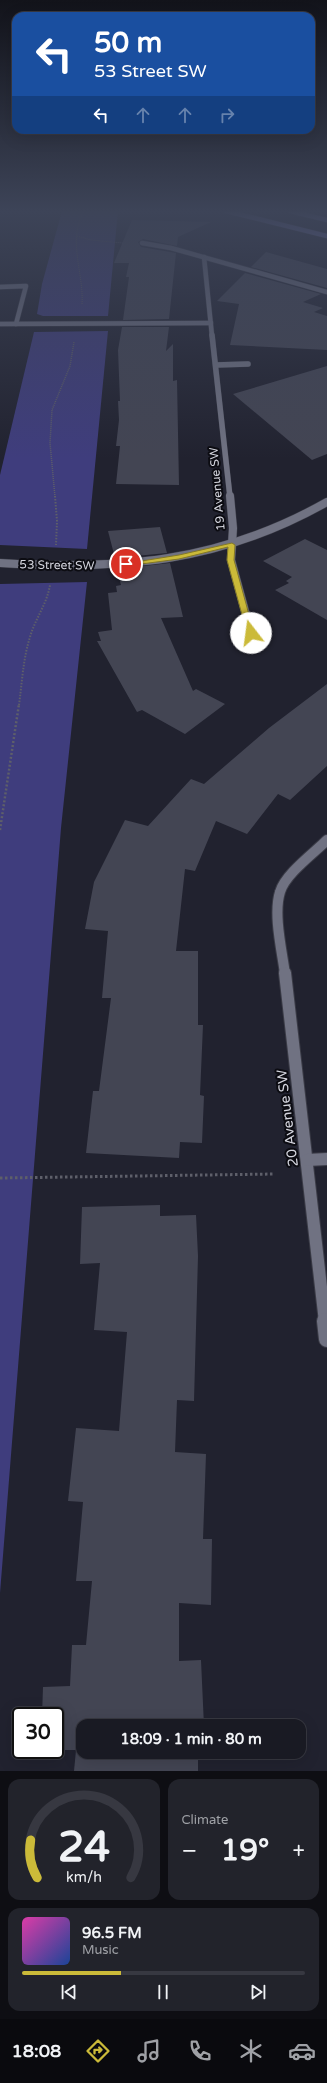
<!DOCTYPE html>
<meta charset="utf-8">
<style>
body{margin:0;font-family:"Varela Round",sans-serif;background:#22232b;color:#f1f3f6;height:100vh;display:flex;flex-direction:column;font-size:15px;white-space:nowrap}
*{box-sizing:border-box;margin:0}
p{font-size:13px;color:#9fa1a6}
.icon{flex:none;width:22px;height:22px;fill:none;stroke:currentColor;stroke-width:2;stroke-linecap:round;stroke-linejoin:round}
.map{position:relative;height:1771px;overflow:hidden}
.panel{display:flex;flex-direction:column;gap:8px;padding:8px;background:#0e0e13;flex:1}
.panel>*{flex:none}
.hud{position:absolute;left:12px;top:12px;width:303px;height:122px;border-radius:12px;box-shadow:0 4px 16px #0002,0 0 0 1px #373841;background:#1a4fa0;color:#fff;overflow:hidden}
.speed{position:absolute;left:12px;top:1707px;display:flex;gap:8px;font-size:20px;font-weight:700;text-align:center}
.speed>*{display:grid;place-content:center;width:52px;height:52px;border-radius:50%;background:#191a23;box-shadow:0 4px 16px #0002,0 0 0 1px #373841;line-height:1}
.speed .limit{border:2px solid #111;border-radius:6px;background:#fff;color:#111}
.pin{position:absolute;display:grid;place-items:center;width:34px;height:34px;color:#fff;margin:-17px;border:2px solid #fff;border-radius:50%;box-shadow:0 1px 4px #0007}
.me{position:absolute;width:44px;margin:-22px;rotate:345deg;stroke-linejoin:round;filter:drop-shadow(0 0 3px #0008)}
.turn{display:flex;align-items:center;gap:14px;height:84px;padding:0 16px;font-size:18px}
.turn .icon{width:52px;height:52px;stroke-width:2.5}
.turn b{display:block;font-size:28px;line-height:34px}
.lanes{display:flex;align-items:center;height:38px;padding:0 16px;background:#0003;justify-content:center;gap:20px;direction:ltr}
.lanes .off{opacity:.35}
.big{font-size:30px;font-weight:700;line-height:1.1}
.panel .card{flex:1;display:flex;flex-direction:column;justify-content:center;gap:6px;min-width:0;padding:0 14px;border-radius:12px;background:#22232b}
.panel .dial{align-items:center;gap:0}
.dial svg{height:104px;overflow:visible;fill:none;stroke:#373841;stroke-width:7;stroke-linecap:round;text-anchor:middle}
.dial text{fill:#f1f3f6;stroke:none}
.song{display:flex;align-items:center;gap:12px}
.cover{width:48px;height:48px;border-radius:6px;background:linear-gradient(135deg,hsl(320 70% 55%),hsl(220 70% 35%))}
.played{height:4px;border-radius:2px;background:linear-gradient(90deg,#cbba39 35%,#373841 35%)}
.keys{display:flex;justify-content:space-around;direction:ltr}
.heat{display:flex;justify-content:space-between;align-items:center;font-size:22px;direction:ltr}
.panel .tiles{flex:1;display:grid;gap:8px;grid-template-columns:1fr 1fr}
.card:last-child{grid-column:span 2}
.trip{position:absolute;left:76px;top:1719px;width:230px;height:40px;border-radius:12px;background:#191a23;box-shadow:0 4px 16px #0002,0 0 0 1px #373841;font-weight:700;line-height:40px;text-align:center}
.menu{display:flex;height:64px;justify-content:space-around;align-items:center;background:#0a0a0e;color:#9fa1a6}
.menu .icon{width:28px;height:28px}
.menu .selected{color:#cbba39}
.menu b{font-size:18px;color:#f1f3f6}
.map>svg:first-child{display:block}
</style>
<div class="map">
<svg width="327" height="1771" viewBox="0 0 327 1771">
<rect width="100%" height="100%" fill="#21222f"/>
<g fill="#3f3d7d">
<polygon points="62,211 118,211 108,316 43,316 37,314 42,284"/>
<polygon points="108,331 87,549 0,545 0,475 34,332"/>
<polygon points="87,582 61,828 0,1593 0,584"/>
</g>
<g fill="#434553">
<polygon points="132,220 211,222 178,237 177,246 143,239 138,242 141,247 176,253 169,319 123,320 129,277 126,277 129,263 114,263"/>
<polygon points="266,252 327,269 327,288 251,267"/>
<polygon points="245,273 321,294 303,302 323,308 314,312 327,316 327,350 230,345 239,304 217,301"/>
<polygon points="122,327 169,327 166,351 173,344 173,381 177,380 179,485 116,484 120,446 116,446 119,420 118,401 120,401 118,350"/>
<polygon points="327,366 327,454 312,460 233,394"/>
<polygon points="160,527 167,553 115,558 108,531"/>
<polygon points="305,539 327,550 327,620 275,590 289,583 286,581 292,577 263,561"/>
<polygon points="170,563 183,617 161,618 193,691 196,689 225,704 185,734 142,710 137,712 97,641 101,641 98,632 112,630 108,593 117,592 116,586 121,585 117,569"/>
<polygon points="327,684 327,766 290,800 278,794 247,834 216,821 195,871 185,869 176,951 198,951 198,1025 203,1025 200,1095 204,1096 202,1143 180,1142 179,1158 86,1153 93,1091 99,1091 111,998 102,998 108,931 85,929 94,882 125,820 148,826 191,779 204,784 269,728"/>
<polygon points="160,1205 160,1216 196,1215 198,1256 194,1401 177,1400 175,1452 206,1454 203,1539 212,1539 211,1605 179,1603 179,1661 201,1660 204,1726 83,1726 83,1752 198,1752 198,1771 74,1771 76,1750 55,1750 55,1716 42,1716 43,1687 70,1686 72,1645 86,1645 92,1581 76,1581 83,1502 68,1501 76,1428 119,1431 127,1332 94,1330 100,1263 80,1264 82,1207"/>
</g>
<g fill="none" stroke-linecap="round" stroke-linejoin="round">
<g stroke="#3b3c47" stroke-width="5.5">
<g id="minor-far5">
<polyline points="142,243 171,248 327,292"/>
<polyline points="204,257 212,336"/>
<polyline points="0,287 26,286 16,324"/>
<polyline points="0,324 211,323"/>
</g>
</g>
<g stroke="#3b3c47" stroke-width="6">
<g id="minor-far4">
<polyline points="212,335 230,497"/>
<polyline points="216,365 248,364"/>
</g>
</g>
<g stroke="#3b3c47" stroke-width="9">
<g id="minor-far3">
<polyline points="230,496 233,528 231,560 251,633"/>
<path d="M0 563C121 570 219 563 327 502"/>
</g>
</g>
<g stroke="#3b3c47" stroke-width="12">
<path id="minor-far2" d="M285 974C282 951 273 914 280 892 285 874 314 853 327 840"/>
</g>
<g stroke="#3b3c47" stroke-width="14">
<g id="minor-far1">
<polyline points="285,973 325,1322"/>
<polyline points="307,1160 327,1159"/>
</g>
</g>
<g stroke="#3b3c47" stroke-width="18">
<polyline id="minor" points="325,1321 327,1339"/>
</g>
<g stroke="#3b3c47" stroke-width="5.5">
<g id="major">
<polyline points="226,211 327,236"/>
<polyline points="290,211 327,220"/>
</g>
</g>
<g stroke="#5e5f6a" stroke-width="1" stroke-dasharray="1 1" stroke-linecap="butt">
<polyline points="77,236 91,240 123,243"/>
<path d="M82 304C84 273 67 240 84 211"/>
</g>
<polyline stroke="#5e5f6a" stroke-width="1.5" stroke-dasharray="1 1" stroke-linecap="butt" points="55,497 50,443 52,410 70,366 74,342"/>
<g stroke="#5e5f6a" stroke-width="2" stroke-dasharray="1.5 1.5" stroke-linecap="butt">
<polyline points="55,496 57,521 56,545"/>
<path d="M19 705C22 683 23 659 30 637 35 619 47 604 50 585"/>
</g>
<polyline stroke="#5e5f6a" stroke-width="2.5" stroke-dasharray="2 2" stroke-linecap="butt" points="0,830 19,704"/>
<polyline stroke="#5e5f6a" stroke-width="3" stroke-dasharray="2.5 2.5" stroke-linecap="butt" points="0,1178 274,1174"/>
<use href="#minor-far5" stroke="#707282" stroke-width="4.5"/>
<use href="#minor-far4" stroke="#707282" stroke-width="5.5"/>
<use href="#minor-far3" stroke="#707282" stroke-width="8"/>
<use href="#minor-far2" stroke="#707282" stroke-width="10"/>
<use href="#minor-far1" stroke="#707282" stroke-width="12"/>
<use href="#minor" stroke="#707282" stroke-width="16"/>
<use href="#major" stroke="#8383cc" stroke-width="4.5"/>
</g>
<linearGradient id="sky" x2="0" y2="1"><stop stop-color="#12131a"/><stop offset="0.46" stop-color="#3d4458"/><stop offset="1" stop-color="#3d4458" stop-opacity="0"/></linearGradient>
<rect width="327" height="459" fill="url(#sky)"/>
<polygon fill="#cbba39" stroke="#847925" points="232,543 235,545 234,560 254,633 251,636 247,633 227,560 228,547 179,559 126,566 123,564 179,555"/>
<g text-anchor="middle" stroke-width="4" stroke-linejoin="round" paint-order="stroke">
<g font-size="12" fill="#d5d6df" stroke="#0c0c12">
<text transform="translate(217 489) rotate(-95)" y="4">19 Avenue SW</text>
<text transform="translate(57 565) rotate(1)" y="4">53 Street SW</text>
</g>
<g font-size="14" fill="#d5d6df" stroke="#0c0c12">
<text transform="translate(287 1118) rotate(-97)" y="5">20 Avenue SW</text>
</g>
</g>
</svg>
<div class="speed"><div class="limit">30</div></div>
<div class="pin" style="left:126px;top:564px;background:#d93025"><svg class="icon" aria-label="arrive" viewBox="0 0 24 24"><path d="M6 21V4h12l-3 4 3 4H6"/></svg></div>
<svg class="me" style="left:251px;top:633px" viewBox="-20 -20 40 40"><circle r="19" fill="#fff"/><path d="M0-13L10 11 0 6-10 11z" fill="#cbba39"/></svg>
<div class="trip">18:09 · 1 min · 80 m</div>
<div class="hud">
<div class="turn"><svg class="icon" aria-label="left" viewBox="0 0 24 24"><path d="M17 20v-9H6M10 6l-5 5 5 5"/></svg><div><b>50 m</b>53 Street SW</div></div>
<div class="lanes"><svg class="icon" aria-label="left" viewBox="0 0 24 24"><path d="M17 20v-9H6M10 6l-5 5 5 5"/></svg><svg class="icon off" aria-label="ahead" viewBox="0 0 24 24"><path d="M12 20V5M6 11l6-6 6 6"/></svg><svg class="icon off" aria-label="ahead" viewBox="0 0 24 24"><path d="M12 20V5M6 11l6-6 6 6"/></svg><svg class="icon off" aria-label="right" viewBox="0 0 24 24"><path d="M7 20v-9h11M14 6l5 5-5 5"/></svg></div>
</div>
</div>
<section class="panel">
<div class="tiles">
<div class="card dial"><svg viewBox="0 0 100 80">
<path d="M14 69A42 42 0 1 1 86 69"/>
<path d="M14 69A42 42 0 0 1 9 40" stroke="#cbba39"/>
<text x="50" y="56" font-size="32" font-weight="700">24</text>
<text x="50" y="72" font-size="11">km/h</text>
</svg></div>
<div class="card"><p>Climate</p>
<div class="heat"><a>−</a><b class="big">19°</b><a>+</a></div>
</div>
<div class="card">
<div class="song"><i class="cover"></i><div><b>96.5 FM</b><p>Music</p></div></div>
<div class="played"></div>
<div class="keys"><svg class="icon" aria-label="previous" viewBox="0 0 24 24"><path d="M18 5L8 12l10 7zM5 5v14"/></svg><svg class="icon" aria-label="pause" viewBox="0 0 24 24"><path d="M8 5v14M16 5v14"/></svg><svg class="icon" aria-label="next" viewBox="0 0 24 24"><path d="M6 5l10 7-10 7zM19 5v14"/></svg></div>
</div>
</div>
</section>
<nav class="menu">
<b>18:08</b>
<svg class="icon selected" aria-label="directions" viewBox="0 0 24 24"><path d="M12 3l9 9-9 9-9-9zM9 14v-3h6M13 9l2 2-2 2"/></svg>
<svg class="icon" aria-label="music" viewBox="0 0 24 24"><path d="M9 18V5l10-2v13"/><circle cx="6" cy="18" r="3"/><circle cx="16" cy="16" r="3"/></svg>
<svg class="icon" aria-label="phone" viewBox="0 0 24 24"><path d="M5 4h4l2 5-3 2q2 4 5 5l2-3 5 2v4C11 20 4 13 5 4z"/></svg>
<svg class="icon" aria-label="climate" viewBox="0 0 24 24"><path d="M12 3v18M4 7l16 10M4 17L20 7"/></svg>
<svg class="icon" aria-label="car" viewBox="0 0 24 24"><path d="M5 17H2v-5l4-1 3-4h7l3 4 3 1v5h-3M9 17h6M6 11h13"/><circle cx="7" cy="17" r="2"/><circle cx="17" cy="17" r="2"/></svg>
</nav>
